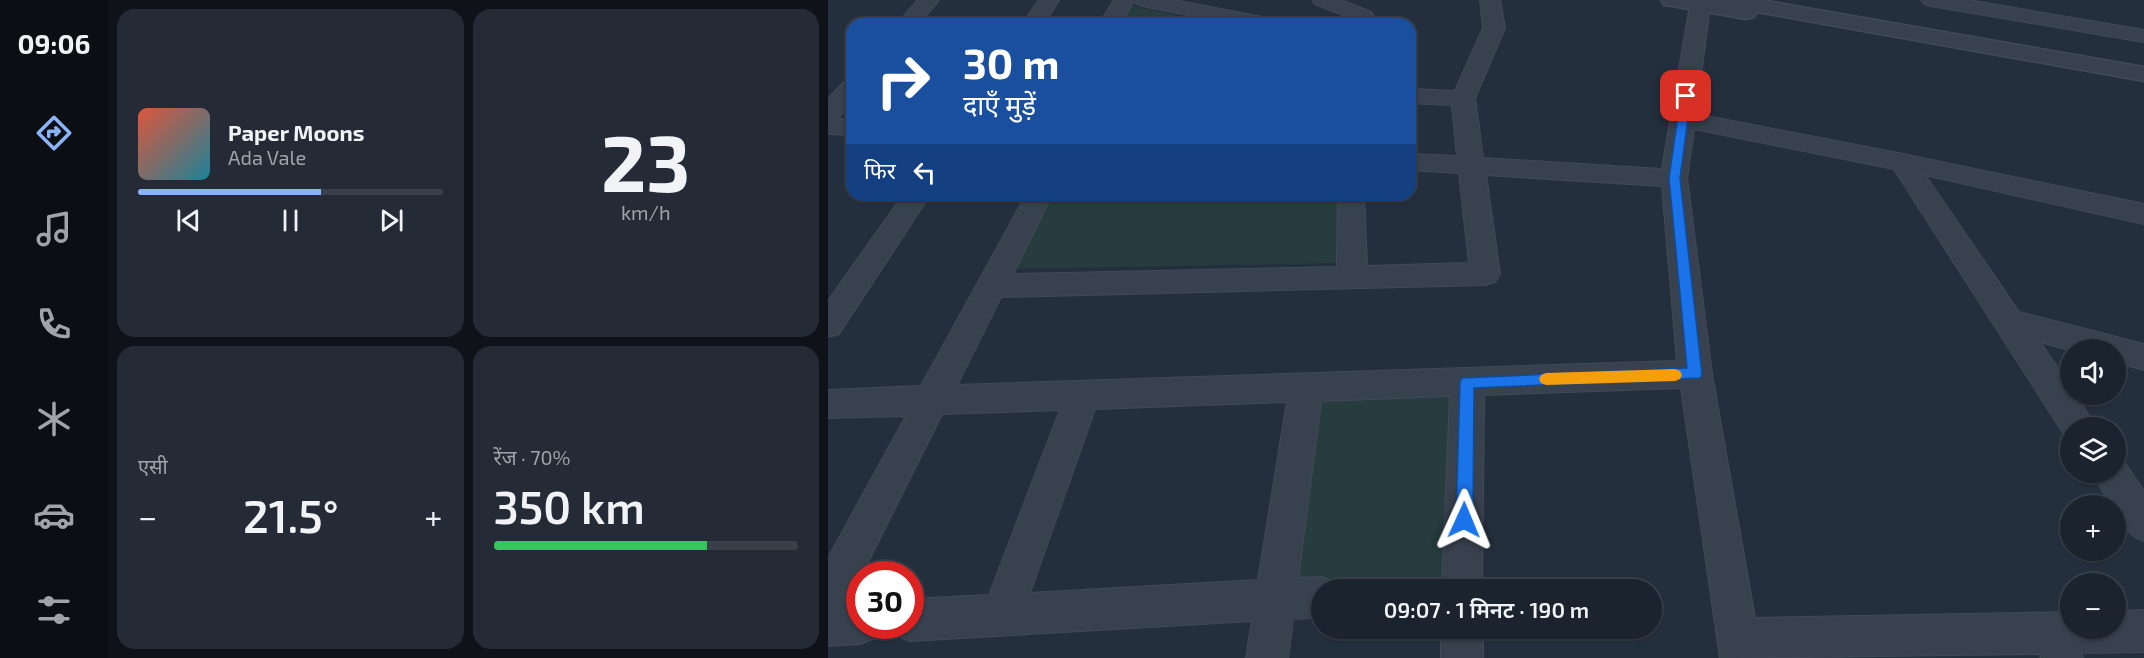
<!DOCTYPE html>
<html lang="hi">
<meta charset="utf-8">
<style>
body{margin:0;font-family:"Exo 2","Noto Sans Devanagari",sans-serif;background:#242b36;color:#f1f3f6;height:100vh;display:flex;flex-direction:column;font-size:22px;white-space:nowrap}
*{box-sizing:border-box;margin:0}
p{font-size:20px;color:#a0a4aa}
.icon{flex:none;width:33px;height:33px;fill:none;stroke:currentColor;stroke-width:2;stroke-linecap:round;stroke-linejoin:round}
.map{position:relative;flex:1;overflow:hidden}
.details{display:flex;flex-direction:column;gap:9px;padding:9px;background:#0f1319;width:720px}
.details>*{flex:none}
.guide{position:absolute;left:18px;top:18px;width:570px;height:183px;border-radius:18px;box-shadow:0 2px 4px #0004,0 0 0 2px #39404a;background:#1a4fa0;color:#fff;overflow:hidden}
.tools{position:absolute;left:1232px;top:339px;display:grid;gap:12px}
.tools a{display:grid;place-items:center;width:66px;height:66px;border-radius:50%;background:#1b232e;box-shadow:0 2px 4px #0004,0 0 0 2px #39404a;font-size:30px}
.speed{position:absolute;left:18px;top:561px;display:flex;gap:12px;font-size:30px;font-weight:700;text-align:center}
.speed>*{display:grid;place-content:center;width:78px;height:78px;border-radius:50%;background:#1b232e;box-shadow:0 2px 4px #0004,0 0 0 2px #39404a;line-height:1}
.speed .limit{border:9px solid #d22;background:#fff;color:#111}
.pin{position:absolute;display:grid;place-items:center;width:51px;height:51px;color:#fff;margin:-26px;border-radius:12px;box-shadow:0 3px 9px #0006}
.me{position:absolute;width:66px;margin:-33px;rotate:1deg;stroke-linejoin:round;filter:drop-shadow(0 0 4px #0008)}
.turn{display:flex;align-items:center;gap:21px;height:126px;padding:0 18px;font-size:27px}
.turn .icon{width:78px;height:78px;stroke-width:2.5}
.turn b{display:block;font-size:42px;line-height:51px}
.then{display:flex;align-items:center;height:57px;padding:0 18px;background:#0003;gap:12px;font-size:22px}
.big{font-size:45px;font-weight:600;line-height:1.1}
.details .tile{flex:1;display:flex;flex-direction:column;justify-content:center;gap:9px;min-width:0;padding:0 21px;border-radius:18px;background:#242b36}
.details .dial{align-items:center;gap:0}
.dial b{font-size:78px;line-height:1}
.song{display:flex;align-items:center;gap:18px}
.cover{width:72px;height:72px;border-radius:9px;background:linear-gradient(135deg,hsl(10 70% 55%),hsl(190 70% 35%))}
.played{height:6px;border-radius:3px;background:linear-gradient(90deg,#8ab4f8 60%,#39404a 60%)}
.keys{display:flex;justify-content:space-around;direction:ltr}
.heat{display:flex;justify-content:space-between;align-items:center;font-size:33px;direction:ltr}
.charge{height:9px;border-radius:4px;background:linear-gradient(90deg,#34c759 70%,#39404a 0)}
.details .tiles{flex:1;display:grid;gap:9px;grid-template-columns:repeat(2,1fr)}
.trip{position:absolute;left:483px;top:579px;width:351px;height:60px;border-radius:30px;background:#1b232e;box-shadow:0 2px 4px #0004,0 0 0 2px #39404a;font-weight:600;line-height:60px;text-align:center}
main{display:flex;flex:1;min-height:0}
.menu{display:flex;flex-direction:column;width:108px;justify-content:space-around;align-items:center;background:#0b0e12;color:#a0a4aa}
.menu .icon{width:42px;height:42px}
.menu .active{color:#8ab4f8}
.menu b{font-size:27px;color:#f1f3f6}
.map>svg:first-child{display:block}
</style>
<main>
<nav class="menu">
<b>09:06</b>
<svg class="icon active" aria-label="directions" viewBox="0 0 24 24"><path d="M12 3l9 9-9 9-9-9zM9 14v-3h6M13 9l2 2-2 2"/></svg>
<svg class="icon" aria-label="music" viewBox="0 0 24 24"><path d="M9 18V5l10-2v13"/><circle cx="6" cy="18" r="3"/><circle cx="16" cy="16" r="3"/></svg>
<svg class="icon" aria-label="phone" viewBox="0 0 24 24"><path d="M5 4h4l2 5-3 2q2 4 5 5l2-3 5 2v4C11 20 4 13 5 4z"/></svg>
<svg class="icon" aria-label="climate" viewBox="0 0 24 24"><path d="M12 3v18M4 7l16 10M4 17L20 7"/></svg>
<svg class="icon" aria-label="car" viewBox="0 0 24 24"><path d="M5 17H2v-5l4-1 3-4h7l3 4 3 1v5h-3M9 17h6M6 11h13"/><circle cx="7" cy="17" r="2"/><circle cx="17" cy="17" r="2"/></svg>
<svg class="icon" aria-label="filters" viewBox="0 0 24 24"><path d="M4 7h16M4 17h16"/><circle cx="9" cy="7" r="2"/><circle cx="15" cy="17" r="2"/></svg>
</nav>
<section class="details">
<div class="tiles">
<div class="tile">
<div class="song"><i class="cover"></i><div><b>Paper Moons</b><p>Ada Vale</p></div></div>
<div class="played"></div>
<div class="keys"><svg class="icon" aria-label="previous" viewBox="0 0 24 24"><path d="M18 5L8 12l10 7zM5 5v14"/></svg><svg class="icon" aria-label="pause" viewBox="0 0 24 24"><path d="M8 5v14M16 5v14"/></svg><svg class="icon" aria-label="next" viewBox="0 0 24 24"><path d="M6 5l10 7-10 7zM19 5v14"/></svg></div>
</div>
<div class="tile dial"><b>23</b><p>km/h</p></div>
<div class="tile"><p>एसी</p>
<div class="heat"><a>−</a><b class="big">21.5°</b><a>+</a></div>
</div>
<div class="tile"><p>रेंज · 70%</p><b class="big">350 km</b><div class="charge"></div></div>
</div>
</section>
<div class="map">
<svg width="1316" height="658" viewBox="0 0 1316 658">
<rect width="100%" height="100%" fill="#242f3e"/>
<g fill="#263c3f">
<polygon points="299,5 392,24 289,24"/>
<polygon points="213,195 512,195 512,263 174,269"/>
<polygon points="627,397 625,589 494,590 449,604 481,399"/>
</g>
<g fill="none" stroke-linecap="round" stroke-linejoin="round">
<g stroke="#414a57" stroke-width="2">
<g id="minor">
<polygon points="90,0 111,0 91,24 69,24"/>
<polygon points="211,0 231,0 216,24 194,24"/>
<polygon points="286,0 346,0 439,18 447,19 450,24 406,24 314,6 305,2 293,24 271,24"/>
<polygon points="484,0 513,0 543,12 546,16 541,24 519,24 523,18 487,4"/>
<path d="M652 0H672L677 28 647 98 655 158 834 169 862 5 865 0H886L882 6 868 114 1075 154 1316 204V224L1097 175 1191 312 1316 344V370L1287 362V350H1242L1212 342 1242 386V394H1248L1268 428H1242V440L1239 439 1066 169 866 129 859 178 884 374 927 618 1242 612V628H1287V611L1316 610V652L1253 653 1255 658H1213L1211 654 892 658 853 388 656 395 654 590H614L622 396 493 401 470 578 494 577 508 583 511 590H494V617L465 619 460 658H418L424 621 82 641 67 635 64 626H82V599L161 595 232 410 114 414 34 574H32V579L20 603 32 602V626H52L47 638 32 644 0 646V558L78 416 0 418V390L93 386 198 195H224L185 274 509 267 510 195H536L539 266 641 263 631 173 582 170V154L629 156 624 105 582 103V89L627 91 655 28ZM658 175 834 186 849 361 129 385 173 297 657 285 667 282 672 274ZM459 402 430 580 202 593 267 409Z"/>
<polygon points="1093,0 1140,0 1316,30 1316,42 1103,6 1096,4"/>
<polygon points="24,80 24,101 9,119 24,119 24,135 0,134 0,99 16,82"/>
<polygon points="75,195 102,195 11,334 0,337 0,301"/>
<path d="M1287 457 1295 460 1316 491V541C1302 536 1287 522 1287 506H1283L1264 472H1287Z"/>
<rect x="613" y="628" width="42" height="30"/>
</g>
</g>
<g stroke="#414a57" stroke-width="3">
<polygon id="tertiary" points="833,0 933,0 1316,67 1316,81 929,12 926,17 918,19 844,6 836,5"/>
</g>
<use href="#minor" fill="#38414e" fill-rule="evenodd"/>
<use href="#tertiary" fill="#38414e" fill-rule="evenodd"/>
</g>
<polygon fill="#1a73e8" stroke="#114b97" stroke-width="1.5" points="858,93 863,96 852,178 874,374 872,378 646,388 645,520 642,526 636,528 631,526 628,520 632,382 634,378 859,368 841,178 853,96"/>
<polygon fill="#f59e0b" points="847,369 852,371 854,375 852,379 847,381 718,385 713,383 711,379 713,375 718,373"/>
</svg>
<div class="tools">
<a><svg class="icon" aria-label="sound" viewBox="0 0 24 24"><path d="M4 9h4l5-4v14l-5-4H4zM17 9q2 3 0 6"/></svg></a>
<a><svg class="icon" aria-label="layers" viewBox="0 0 24 24"><path d="M12 4l9 5-9 5-9-5zM3 14l9 5 9-5"/></svg></a>
<a>+</a>
<a>−</a>
</div>
<div class="speed"><div class="limit">30</div></div>
<div class="pin" style="left:858px;top:96px;background:#d93025"><svg class="icon" aria-label="arrive" viewBox="0 0 24 24"><path d="M6 21V4h12l-3 4 3 4H6"/></svg></div>
<svg class="me" style="left:636px;top:520px" viewBox="-20 -20 40 40"><path d="M0-17L14 15 0 8-14 15z" fill="#1a73e8" stroke="#fff" stroke-width="4"/></svg>
<div class="trip">09:07 · 1 मिनट · 190 m</div>
<div class="guide">
<div class="turn"><svg class="icon" aria-label="right" viewBox="0 0 24 24"><path d="M7 20v-9h11M14 6l5 5-5 5"/></svg><div><b>30 m</b>दाएँ मुड़ें</div></div>
<div class="then">फिर<svg class="icon" aria-label="left" viewBox="0 0 24 24"><path d="M17 20v-9H6M10 6l-5 5 5 5"/></svg></div>
</div>
</div>
</main>
